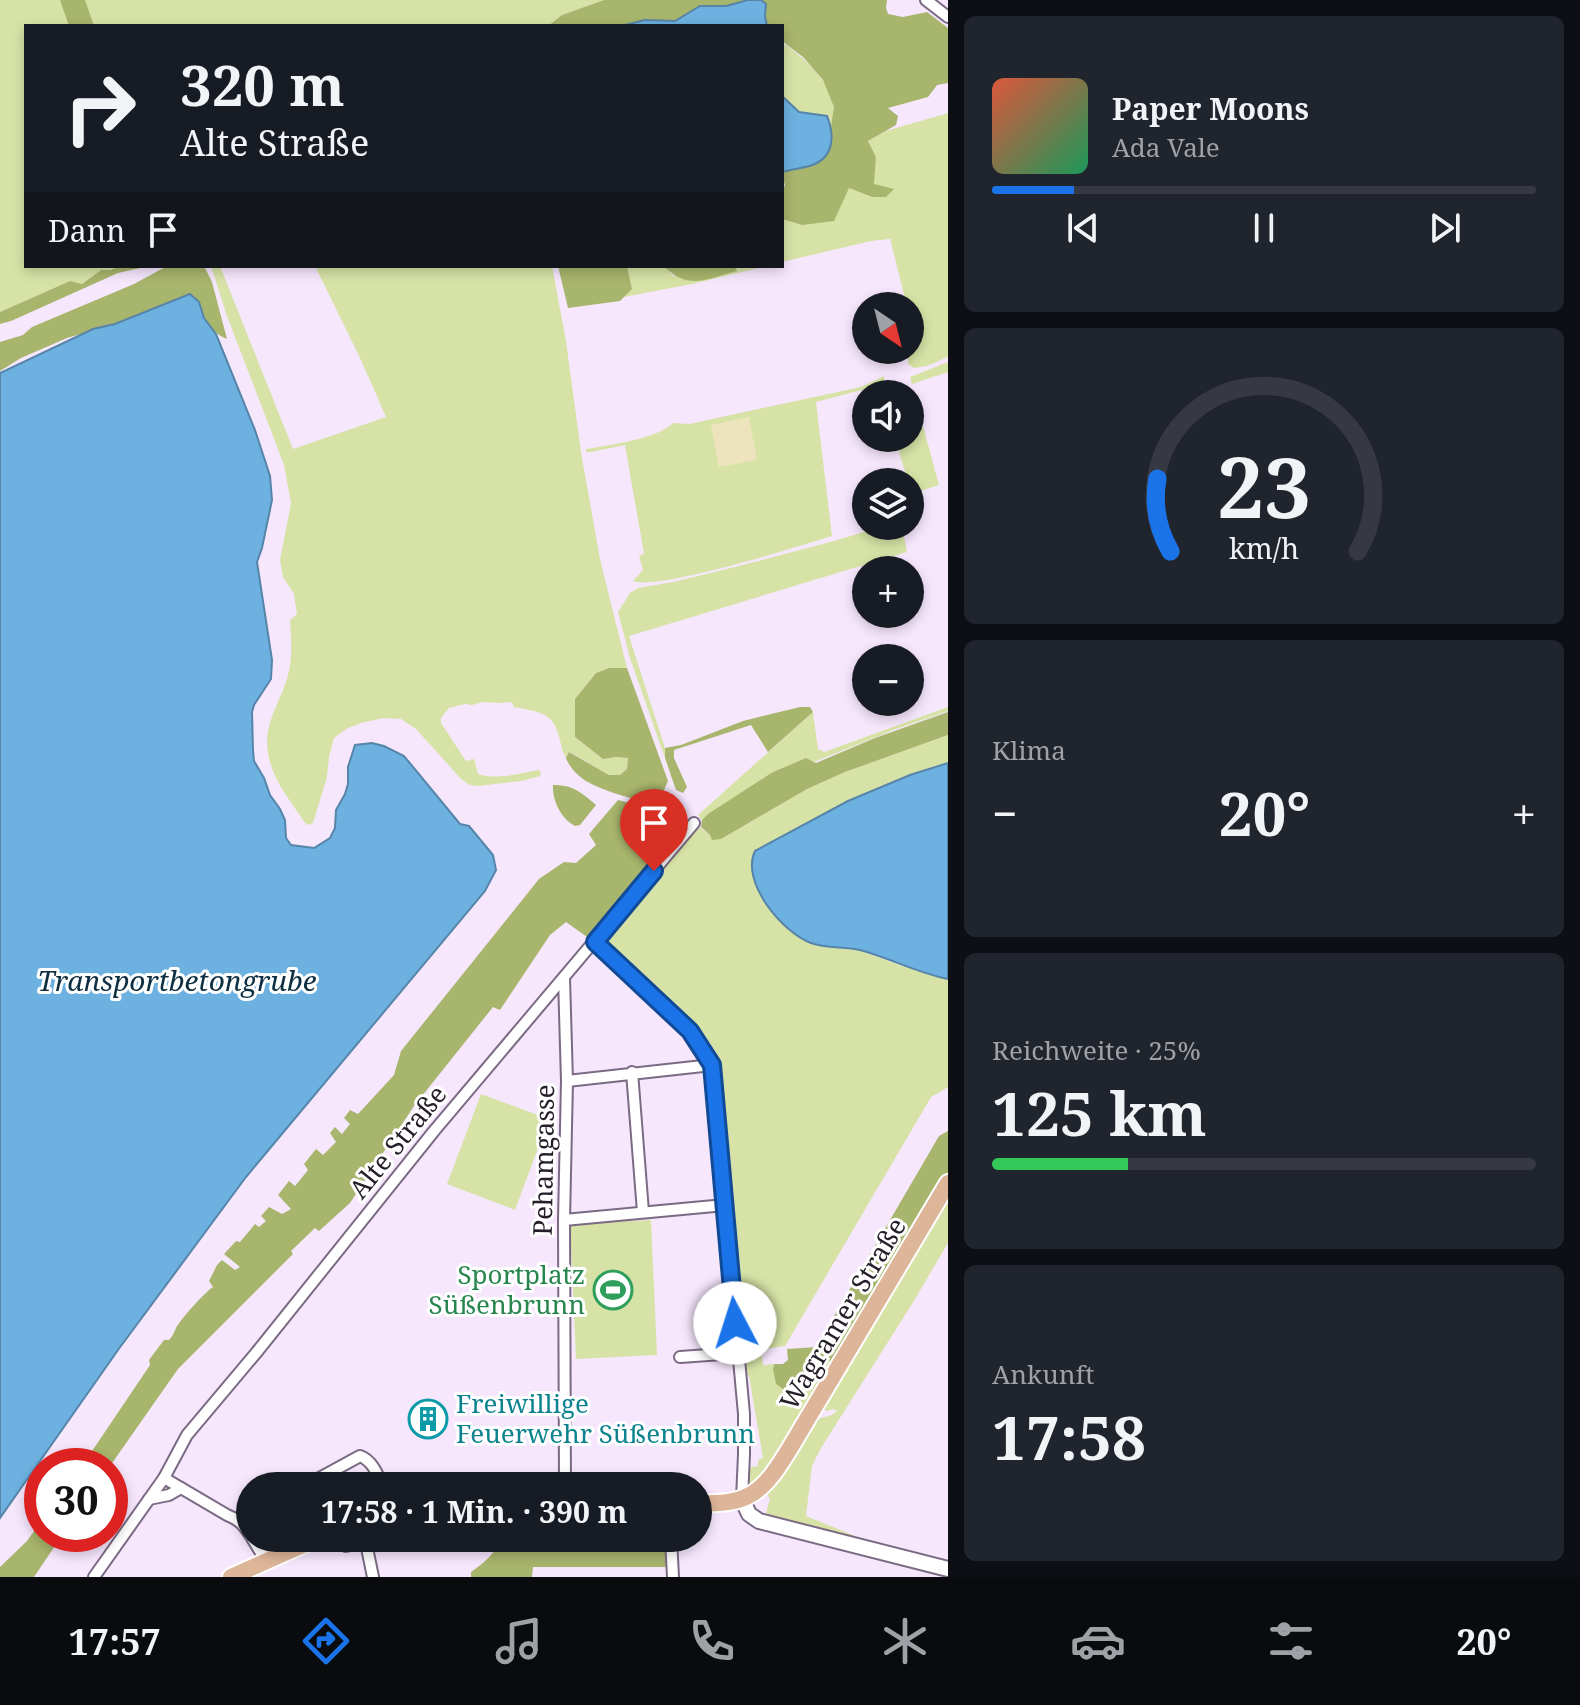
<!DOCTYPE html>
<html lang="de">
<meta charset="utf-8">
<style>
body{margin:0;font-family:"Noto Serif",serif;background:#20242c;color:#f1f3f6;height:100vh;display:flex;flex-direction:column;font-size:30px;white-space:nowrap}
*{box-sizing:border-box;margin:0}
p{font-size:26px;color:#9ea1a6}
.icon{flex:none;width:44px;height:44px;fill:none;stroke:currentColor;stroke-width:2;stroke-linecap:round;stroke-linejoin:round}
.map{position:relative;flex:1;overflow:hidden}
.details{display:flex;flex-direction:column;gap:16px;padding:16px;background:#0d0f14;width:632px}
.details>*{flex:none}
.hud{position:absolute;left:24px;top:24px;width:760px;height:244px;border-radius:0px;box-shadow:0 4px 12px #0003;background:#171b24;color:#f1f3f6;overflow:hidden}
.needle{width:52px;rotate:145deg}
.buttons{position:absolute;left:852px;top:292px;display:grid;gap:16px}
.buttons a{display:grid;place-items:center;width:72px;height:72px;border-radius:50%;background:#171b24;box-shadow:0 4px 12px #0003;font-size:40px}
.speed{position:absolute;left:24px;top:1448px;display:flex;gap:16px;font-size:40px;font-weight:700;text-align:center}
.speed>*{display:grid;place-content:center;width:104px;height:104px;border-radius:50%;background:#171b24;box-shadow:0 4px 12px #0003;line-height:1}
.speed .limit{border:12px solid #d22;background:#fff;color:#111}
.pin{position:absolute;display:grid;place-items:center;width:68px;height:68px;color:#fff;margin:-82px -34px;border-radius:50% 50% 50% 0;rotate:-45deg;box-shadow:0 0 8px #0007}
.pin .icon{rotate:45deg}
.me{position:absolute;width:88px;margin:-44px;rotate:355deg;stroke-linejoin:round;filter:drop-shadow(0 0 6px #0008)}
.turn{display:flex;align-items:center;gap:28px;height:168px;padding:0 24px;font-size:36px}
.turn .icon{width:104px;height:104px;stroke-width:2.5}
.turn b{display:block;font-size:56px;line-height:68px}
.then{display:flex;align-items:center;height:76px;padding:0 24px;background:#0003;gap:16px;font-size:30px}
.big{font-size:60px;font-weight:700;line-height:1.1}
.details .tile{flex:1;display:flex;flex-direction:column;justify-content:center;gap:12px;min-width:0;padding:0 28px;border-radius:12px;background:#20242c}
.details .dial{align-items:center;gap:0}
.dial svg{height:208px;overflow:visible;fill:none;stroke:#363941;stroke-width:7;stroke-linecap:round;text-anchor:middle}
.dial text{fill:#f1f3f6;stroke:none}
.song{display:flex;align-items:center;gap:24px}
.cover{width:96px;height:96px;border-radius:12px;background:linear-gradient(135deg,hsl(10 70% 55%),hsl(150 70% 35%))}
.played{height:8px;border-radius:4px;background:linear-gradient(90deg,#1a73e8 15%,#363941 15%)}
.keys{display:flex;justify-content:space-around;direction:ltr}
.heat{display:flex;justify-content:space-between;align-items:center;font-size:44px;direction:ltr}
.charge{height:12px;border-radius:6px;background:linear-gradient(90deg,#34c759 25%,#363941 0)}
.trip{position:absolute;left:236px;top:1472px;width:476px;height:80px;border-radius:40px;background:#171b24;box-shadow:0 4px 12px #0003;font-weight:700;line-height:80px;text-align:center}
.tabs{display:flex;height:128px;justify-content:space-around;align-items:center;background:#090b0e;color:#9ea1a6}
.tabs .icon{width:56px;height:56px}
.tabs .current{color:#1a73e8}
.tabs b{font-size:36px;color:#f1f3f6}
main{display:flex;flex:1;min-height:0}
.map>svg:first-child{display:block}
</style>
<main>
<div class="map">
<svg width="948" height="1577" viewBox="0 0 948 1577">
<rect width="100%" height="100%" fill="#f6e7fd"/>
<g fill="#d7e3a6">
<polygon points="0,0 604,0 562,15 548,26 26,26 26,266 121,266 110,270 101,270 82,284 70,281 0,312"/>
<path d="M785 44C805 59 830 81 834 107 835 112 832 121 831 127L827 116 799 112 782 96V54Z"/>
<polygon points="948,113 948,357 927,366 914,368 908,364 908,354 914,337 910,306 907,306 890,239 871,241 782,262 782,219 802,225 849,188 872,197 876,157 868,141 886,131"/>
<path d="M211 266H220L293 449 386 417 361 360 315 266H552L566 341 581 452 600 559 627 668H609L596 673 575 699V737L603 759 616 757 628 758 627 769 620 775H609L570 752 566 758C560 748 561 737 555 726 548 711 529 710 514 707L512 702 498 703 483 702 472 705 465 704 449 708 441 718V723L466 761 474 759 478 774C497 780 518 774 538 770L541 772 540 776 522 781 478 786 470 785 462 780 416 729 401 719 383 718 361 723 348 728 334 738 329 757 327 777 313 823 309 825 305 823C292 803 274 782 269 758 261 725 280 705 288 675 293 656 291 639 290 620L297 614 294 594 283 577 280 560 291 503 284 465 227 316Z"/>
<polygon points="627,266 663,266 674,276 737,270 735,266 767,266 692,284 624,297 632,288"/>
<polygon points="948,362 948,372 912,384 910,377"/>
<path d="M884 376V384L816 402 832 536C800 546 657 591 633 581L643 570 639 556 644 554 625 445 591 452H586V449C609 445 657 439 673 423L689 424 861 387Z"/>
<polygon points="923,426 939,485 912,494 910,482 908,482 895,438 910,438 910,429"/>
<polygon points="883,526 902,526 907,552 629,636 665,748 665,758 630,658 618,612 630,593 638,588 673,582 735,567 834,541"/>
<polygon points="948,707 948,711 896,729 814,762 806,758 773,772 702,820 698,815 813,712 818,749 824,752"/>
<polygon points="948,735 948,763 910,775 848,801 755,851 826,947 859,950 902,966 948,979 948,1087 931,1097 785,1346 737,1353 712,1065 690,1031 595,942 694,823 710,835 721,839 807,789 845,772"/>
<polygon points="481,1094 549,1119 515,1210 447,1184"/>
<polygon points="948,1194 948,1243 912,1304 821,1448 812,1466 806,1516 860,1538 948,1560 948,1564 801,1526 799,1523 768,1515 766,1513 770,1499 766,1493 814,1420 832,1415 837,1411 834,1409 827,1411 822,1409"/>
<polygon points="651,1220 657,1355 576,1359 570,1224"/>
<path d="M762 1355 763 1365 774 1364 773 1369 808 1368 813 1363 837 1360C821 1387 776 1474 749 1483L746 1480 747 1468 758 1466V1460L763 1458 749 1376 743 1373V1361L746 1358Z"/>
<polygon points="256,1538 295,1538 264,1552"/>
</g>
<g fill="#a8b56c">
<polygon points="60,0 85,0 94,26 69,26"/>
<polygon points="604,0 748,0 726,6 700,6 675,21 645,20 621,26 548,26 562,15"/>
<polygon points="761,0 887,0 886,8 888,14 903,17 927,12 948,28 948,83 937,85 928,97 888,108 898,116 896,125 868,141 876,157 874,184 894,189 886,197 872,197 849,188 834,221 802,225 782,219 782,187 785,186 782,172 816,163 832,140 831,127 834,107 823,80 803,57 782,41 782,26 767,26 765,16 766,4"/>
<polygon points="121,266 149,266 118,273 11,321 0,324 0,312 70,281 82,284 101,270 110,270"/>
<path d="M167 266H204L212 282 227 339C202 329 207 310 190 294L115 324 67 338 21 358 0 371V342L23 335 32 327 134 284Z"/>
<polygon points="558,266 627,266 632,289 620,301 568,308"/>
<path d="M663 266H735L737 271C705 279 690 291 663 266Z"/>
<path d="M609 668H627L668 781 658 804C640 802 596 789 583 779 576 774 569 766 566 758L569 752 609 775H620L627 769 628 758 616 757 603 759 575 737V699L596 673Z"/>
<polygon points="800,707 810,707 813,712 768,752 751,725 674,750 674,758 687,787 683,793 676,790 665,758 665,748 681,745 743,721"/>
<polygon points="948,712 948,735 845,772 807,789 721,839 712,840 710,835 701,827 702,820 708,814 773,772 806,758 816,763 875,738"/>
<path d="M553 785C571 784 583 793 596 805L580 825 575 826C561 819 552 800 553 785Z"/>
<path d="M618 800 675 815 682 820V830L590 939 566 922 550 935 500 1010 493 1007 414 1106 350 1203 319 1231 315 1228 291 1251 293 1254 178 1369 110 1466H82L150 1365 149 1360 164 1340H169C172 1337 174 1333 176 1328 180 1320 205 1292 213 1287L209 1281 217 1265 222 1260 235 1270 240 1267 224 1254 236 1241 240 1242 255 1224 259 1227 266 1221 261 1216 269 1207 282 1214 291 1209 278 1195 289 1181 295 1186 308 1170 304 1164 316 1149 323 1155 336 1142 330 1133 335 1127 342 1134 350 1124 344 1118 350 1110 358 1114 394 1075 401 1051 539 879 564 862 576 863 596 845 589 834Z"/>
<polygon points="948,1131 948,1172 837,1360 813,1363 791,1387 783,1389 776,1384 773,1369 774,1364 783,1364 788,1360 787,1349 816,1347 939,1136"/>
<polygon points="42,1520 42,1534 63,1534 34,1577 0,1577 0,1567 27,1541"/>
<path d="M501 1538H665L666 1567H533L532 1577H471V1572C484 1563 496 1553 501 1538Z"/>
</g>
<polygon fill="#ede4be" points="749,417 757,460 719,467 711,425"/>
<g fill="#6cb1e0" stroke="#5785a9" stroke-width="2">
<polygon points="748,0 761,0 766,4 765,16 767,26 621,26 645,20 675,21 700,6 726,6"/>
<path d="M782 96 799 112 827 116C834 133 835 155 815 164 806 168 792 169 782 172Z"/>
<polygon points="190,294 199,302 204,318 216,334 255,430 270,476 272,500 262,548 257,562 272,660 271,679 254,705 252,712 253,750 254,761 264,778 270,795 280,809 285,820 286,838 291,845 314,848 330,838 335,828 336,810 345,794 348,784 348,767 355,745 372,743 384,746 404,756 460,824 469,826 493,855 496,870 485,891 246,1177 118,1350 0,1518 0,373 93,329 115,324"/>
<path d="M948 763V979C917 973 890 958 860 950 844 946 827 949 811 943 783 933 740 882 755 851L848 801 910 775Z"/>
</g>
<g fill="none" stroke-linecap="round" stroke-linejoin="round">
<g stroke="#7b6a83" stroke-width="14">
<g id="street">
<polyline points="926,0 948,17"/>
<polyline points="595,942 690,1031 712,1065 744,1414 744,1454 742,1499"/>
<polyline points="564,978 567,1081 564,1220 565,1486"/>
<polyline points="632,1072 643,1212"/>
<polyline points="567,1081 712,1065"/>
<polyline points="564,1220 725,1205"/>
<polyline points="680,1357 737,1353"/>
<path d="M164 1478 227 1515C239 1520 243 1524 250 1535"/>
<path d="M305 1486 360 1456C373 1461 377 1474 383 1486"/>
<polyline points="149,1499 169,1495 181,1488"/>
<polyline points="252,1538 266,1561"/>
<polyline points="336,1538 346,1546 385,1538"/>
<polyline points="671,1538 673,1577"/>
<polyline points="366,1543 373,1577"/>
<polyline points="94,1577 164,1478 187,1435 256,1353 434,1131 694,823"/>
</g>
</g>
<g stroke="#7b6a83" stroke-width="18">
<polyline id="secondary" points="742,1499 749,1514 759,1521 948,1569"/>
</g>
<g stroke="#fff" stroke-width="20">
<g id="primary">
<path d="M698 1503C750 1506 764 1491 790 1448L948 1183"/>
<polyline points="231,1577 318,1538"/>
</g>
</g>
<use href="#street" stroke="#fff" stroke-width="10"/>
<use href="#secondary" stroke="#fff" stroke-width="14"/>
<use href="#primary" stroke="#ddb599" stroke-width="16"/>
</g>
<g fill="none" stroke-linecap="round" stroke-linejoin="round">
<g stroke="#114b97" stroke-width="20">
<polyline id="route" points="654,871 595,942 690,1031 712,1065 735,1323"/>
</g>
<use href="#route" stroke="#1a73e8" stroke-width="14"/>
</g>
<defs>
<g id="stadium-ring" transform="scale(2)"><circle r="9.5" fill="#fff" stroke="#2e9e5b" stroke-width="1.5"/><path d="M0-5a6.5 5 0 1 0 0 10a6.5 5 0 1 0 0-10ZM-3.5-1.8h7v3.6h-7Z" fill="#2e9e5b"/></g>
<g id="building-ring" transform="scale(2)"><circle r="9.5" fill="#fff" stroke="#0f9aa8" stroke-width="1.5"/><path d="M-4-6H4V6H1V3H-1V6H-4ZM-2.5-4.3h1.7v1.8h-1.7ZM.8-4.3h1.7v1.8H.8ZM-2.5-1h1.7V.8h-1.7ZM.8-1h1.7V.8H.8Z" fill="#0f9aa8"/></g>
</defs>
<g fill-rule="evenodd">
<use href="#stadium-ring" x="613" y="1290"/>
<use href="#building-ring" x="428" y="1419"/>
</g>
<g text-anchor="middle" stroke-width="6" stroke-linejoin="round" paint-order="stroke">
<g font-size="26" fill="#261f29" stroke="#fff">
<text transform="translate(398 1142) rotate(-51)" y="9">Alte Straße</text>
<text transform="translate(544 1160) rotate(-89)" y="9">Pehamgasse</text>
<text transform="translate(843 1314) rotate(-59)" y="9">Wagramer Straße</text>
</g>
<g font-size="26" fill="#27864d" stroke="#fff" text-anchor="end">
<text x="585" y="1284">Sportplatz<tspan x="585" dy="30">Süßenbrunn</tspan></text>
</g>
<g font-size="26" fill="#0d838f" stroke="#fff" text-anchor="start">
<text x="456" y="1413">Freiwillige<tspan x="456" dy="30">Feuerwehr Süßenbrunn</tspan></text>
</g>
<g font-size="28" font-style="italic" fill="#0e2e41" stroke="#fff">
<text x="177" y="991">Transportbetongrube</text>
</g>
</g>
</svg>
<div class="buttons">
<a><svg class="needle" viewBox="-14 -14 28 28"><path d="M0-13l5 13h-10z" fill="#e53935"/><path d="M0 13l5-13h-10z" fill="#9ea1a6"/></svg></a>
<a><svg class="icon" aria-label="sound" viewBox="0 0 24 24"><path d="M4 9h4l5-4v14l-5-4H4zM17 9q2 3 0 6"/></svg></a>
<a><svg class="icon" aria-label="layers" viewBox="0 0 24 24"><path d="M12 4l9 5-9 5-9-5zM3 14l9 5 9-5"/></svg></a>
<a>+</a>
<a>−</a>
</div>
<div class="speed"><div class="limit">30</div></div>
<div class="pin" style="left:654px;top:871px;background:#d93025"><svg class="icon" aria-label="arrive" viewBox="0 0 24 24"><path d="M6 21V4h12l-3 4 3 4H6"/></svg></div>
<svg class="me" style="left:735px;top:1323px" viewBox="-20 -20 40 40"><circle r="19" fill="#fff"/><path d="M0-13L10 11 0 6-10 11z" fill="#1a73e8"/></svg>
<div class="trip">17:58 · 1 Min. · 390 m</div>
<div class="hud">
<div class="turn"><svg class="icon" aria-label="right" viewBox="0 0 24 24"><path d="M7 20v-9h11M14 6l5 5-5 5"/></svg><div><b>320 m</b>Alte Straße</div></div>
<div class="then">Dann<svg class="icon" aria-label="arrive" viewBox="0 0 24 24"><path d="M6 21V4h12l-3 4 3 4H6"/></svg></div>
</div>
</div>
<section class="details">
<div class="tile">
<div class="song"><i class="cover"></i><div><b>Paper Moons</b><p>Ada Vale</p></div></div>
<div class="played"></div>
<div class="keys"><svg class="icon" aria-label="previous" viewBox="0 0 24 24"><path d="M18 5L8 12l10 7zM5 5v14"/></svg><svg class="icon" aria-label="pause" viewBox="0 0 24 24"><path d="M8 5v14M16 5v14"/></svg><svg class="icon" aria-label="next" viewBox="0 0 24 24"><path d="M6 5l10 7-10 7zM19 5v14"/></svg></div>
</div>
<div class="tile dial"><svg viewBox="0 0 100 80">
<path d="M14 69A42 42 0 1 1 86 69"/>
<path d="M14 69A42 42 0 0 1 9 41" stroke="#1a73e8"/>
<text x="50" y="56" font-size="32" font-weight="700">23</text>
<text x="50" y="72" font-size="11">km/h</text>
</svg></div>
<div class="tile"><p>Klima</p>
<div class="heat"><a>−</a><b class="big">20°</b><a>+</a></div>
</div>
<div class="tile"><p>Reichweite · 25%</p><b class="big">125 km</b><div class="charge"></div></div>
<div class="tile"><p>Ankunft</p><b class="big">17:58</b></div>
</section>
</main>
<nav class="tabs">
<b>17:57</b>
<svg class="icon current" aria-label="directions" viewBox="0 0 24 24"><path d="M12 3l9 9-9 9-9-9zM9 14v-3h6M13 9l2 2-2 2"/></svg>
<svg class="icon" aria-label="music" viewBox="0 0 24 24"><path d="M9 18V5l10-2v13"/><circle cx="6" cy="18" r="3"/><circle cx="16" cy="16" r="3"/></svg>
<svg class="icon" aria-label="phone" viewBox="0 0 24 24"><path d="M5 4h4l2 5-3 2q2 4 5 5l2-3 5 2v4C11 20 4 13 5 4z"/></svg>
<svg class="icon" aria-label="climate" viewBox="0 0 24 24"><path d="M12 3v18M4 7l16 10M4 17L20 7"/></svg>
<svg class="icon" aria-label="car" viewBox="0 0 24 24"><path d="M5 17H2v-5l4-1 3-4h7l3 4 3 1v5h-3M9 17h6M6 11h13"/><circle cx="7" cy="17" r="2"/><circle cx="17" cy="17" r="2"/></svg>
<svg class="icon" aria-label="filters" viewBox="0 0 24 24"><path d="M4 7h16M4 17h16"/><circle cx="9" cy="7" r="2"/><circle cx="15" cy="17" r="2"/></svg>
<b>20°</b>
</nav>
